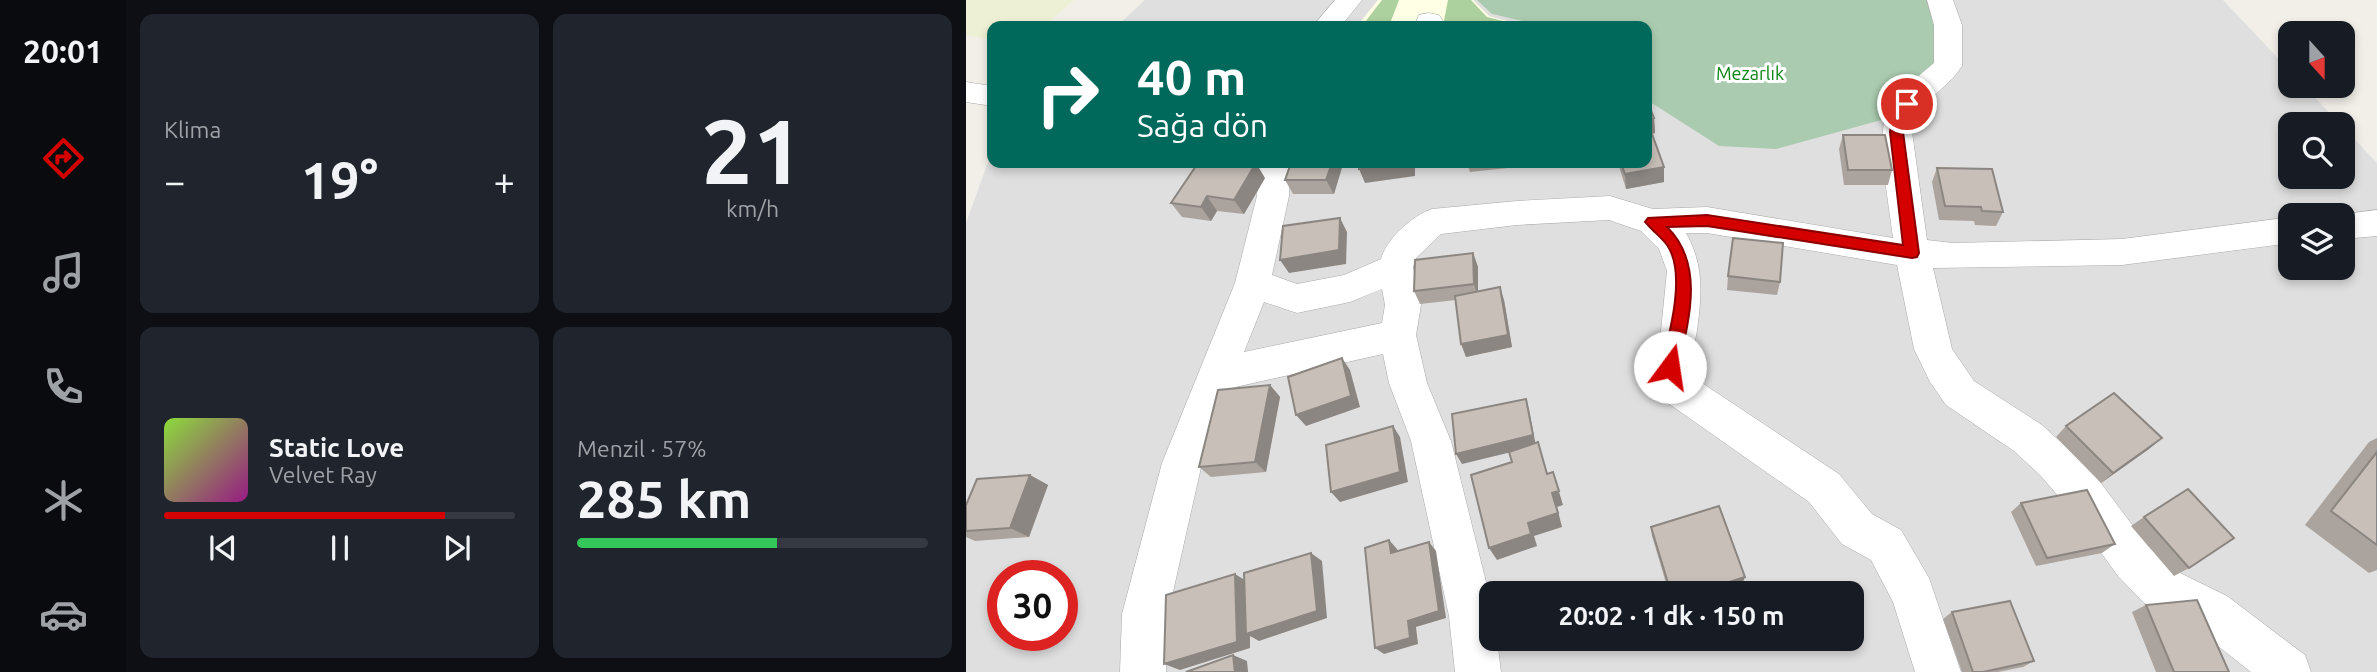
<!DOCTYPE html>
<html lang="tr">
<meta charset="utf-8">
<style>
body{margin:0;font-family:Ubuntu,sans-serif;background:#20242c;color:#f1f3f6;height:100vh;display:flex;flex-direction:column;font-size:26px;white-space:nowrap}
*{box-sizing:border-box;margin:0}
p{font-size:23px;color:#9ea1a6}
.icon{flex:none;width:38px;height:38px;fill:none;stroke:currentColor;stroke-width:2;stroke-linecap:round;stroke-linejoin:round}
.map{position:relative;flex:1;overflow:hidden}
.panel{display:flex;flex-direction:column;gap:14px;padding:14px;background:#0d0f14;width:840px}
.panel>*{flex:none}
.guide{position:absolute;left:21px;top:21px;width:665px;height:147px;border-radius:14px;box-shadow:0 4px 10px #0003;background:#00695c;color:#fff;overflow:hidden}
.needle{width:46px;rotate:159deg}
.controls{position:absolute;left:1312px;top:21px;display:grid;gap:14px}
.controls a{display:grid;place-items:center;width:77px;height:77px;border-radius:14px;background:#171b24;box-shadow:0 4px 10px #0003;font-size:35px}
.speed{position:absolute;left:21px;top:560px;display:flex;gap:14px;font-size:35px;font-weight:700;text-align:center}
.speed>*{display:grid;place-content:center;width:91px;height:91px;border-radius:50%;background:#171b24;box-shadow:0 4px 10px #0003;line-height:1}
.speed .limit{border:10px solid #d22;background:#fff;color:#111}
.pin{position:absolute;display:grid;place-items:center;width:60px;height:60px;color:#fff;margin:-30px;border:4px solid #fff;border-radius:50%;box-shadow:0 2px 7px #0007}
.me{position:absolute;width:77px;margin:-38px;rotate:14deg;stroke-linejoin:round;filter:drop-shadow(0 0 5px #0008)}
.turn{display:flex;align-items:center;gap:24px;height:147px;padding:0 35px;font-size:32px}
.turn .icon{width:91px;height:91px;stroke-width:2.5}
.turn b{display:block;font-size:49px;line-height:60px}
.big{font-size:52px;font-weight:700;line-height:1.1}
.panel .card{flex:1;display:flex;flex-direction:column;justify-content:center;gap:10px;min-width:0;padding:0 24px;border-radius:14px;background:#20242c}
.panel .dial{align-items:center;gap:0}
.dial b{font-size:91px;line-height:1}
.song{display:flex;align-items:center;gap:21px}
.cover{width:84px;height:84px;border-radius:10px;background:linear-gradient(135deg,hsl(90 70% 55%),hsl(310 70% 35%))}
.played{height:7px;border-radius:4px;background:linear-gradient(90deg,#d40000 80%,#363941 80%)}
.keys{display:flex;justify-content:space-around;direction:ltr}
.heat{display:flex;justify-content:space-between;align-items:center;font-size:38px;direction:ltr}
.charge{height:10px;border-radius:5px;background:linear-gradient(90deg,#34c759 57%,#363941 0)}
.panel .tiles{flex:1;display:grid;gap:14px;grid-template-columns:repeat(2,1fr)}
.trip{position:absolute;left:513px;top:581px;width:385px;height:70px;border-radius:14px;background:#171b24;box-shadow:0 4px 10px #0003;font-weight:700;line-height:70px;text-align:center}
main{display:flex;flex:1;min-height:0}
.tab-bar{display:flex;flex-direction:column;width:126px;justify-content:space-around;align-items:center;background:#090b0e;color:#9ea1a6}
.tab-bar .icon{width:49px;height:49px}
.tab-bar .active{color:#d40000}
.tab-bar b{font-size:32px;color:#f1f3f6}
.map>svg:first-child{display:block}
</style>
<main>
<nav class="tab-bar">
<b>20:01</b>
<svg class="icon active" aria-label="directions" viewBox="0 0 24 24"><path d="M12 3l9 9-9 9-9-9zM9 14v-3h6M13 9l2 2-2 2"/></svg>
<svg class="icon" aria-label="music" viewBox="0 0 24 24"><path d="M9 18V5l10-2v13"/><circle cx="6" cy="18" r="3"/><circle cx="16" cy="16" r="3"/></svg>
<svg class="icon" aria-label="phone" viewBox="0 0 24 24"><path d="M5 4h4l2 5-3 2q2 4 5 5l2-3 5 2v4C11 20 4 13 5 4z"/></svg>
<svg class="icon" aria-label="climate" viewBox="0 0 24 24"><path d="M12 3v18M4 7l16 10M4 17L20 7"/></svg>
<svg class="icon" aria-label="car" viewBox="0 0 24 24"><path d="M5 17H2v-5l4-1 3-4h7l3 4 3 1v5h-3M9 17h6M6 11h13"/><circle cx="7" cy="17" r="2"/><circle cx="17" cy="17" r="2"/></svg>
</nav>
<section class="panel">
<div class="tiles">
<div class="card"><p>Klima</p>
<div class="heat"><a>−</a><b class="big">19°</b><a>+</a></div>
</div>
<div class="card dial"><b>21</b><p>km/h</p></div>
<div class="card">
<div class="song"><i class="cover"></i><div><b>Static Love</b><p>Velvet Ray</p></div></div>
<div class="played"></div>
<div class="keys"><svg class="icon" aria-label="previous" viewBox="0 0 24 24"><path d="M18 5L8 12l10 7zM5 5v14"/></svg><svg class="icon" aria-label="pause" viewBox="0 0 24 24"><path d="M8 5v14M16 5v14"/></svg><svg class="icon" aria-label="next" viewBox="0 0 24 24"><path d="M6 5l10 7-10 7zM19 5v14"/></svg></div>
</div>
<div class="card"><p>Menzil · 57%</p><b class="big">285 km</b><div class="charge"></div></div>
</div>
</section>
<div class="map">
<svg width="1411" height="672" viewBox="0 0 1411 672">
<rect width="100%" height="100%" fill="#f2efe9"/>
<path fill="#e0dfdf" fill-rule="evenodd" d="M179 0H1257L1325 72V86H1338L1374 124H1325V177H1377V127L1411 163V672H0V223L26 151V163H681V26H151ZM1325 215H1377V268H1325ZM37 576H96V635H37ZM525 593H886V639H525Z"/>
<polygon fill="#ffffe5" points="412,0 507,0 523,16 560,26 391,26"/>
<polygon fill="#eef0d5" points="0,0 108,0 78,26 26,26 26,40 0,35"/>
<g fill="#add19e">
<polygon points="416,0 433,0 423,26 396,26"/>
<polygon points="482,0 505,0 521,17 557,26 477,26"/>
</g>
<polygon fill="#aacbaf" points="511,0 964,0 982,60 919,119 810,149 753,146 681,100 681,26 564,26 561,22 526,14"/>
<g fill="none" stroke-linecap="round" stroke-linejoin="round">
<g stroke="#a9a9a9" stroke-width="1">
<g id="minor">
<polygon points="369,0 396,0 375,26 347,26"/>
<path d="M961 0H987L996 25V66C980 91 952 100 946 132L961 240 987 243 1156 239 1325 217V243L1156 265 967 268 986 349 1008 381 1076 425 1102 449 1131 478 1182 546 1210 571 1261 596 1339 655 1345 672H1285L1229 628 1178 603 1152 576 1101 506 1074 475 1048 451 980 405 964 382 948 349 931 265 741 233H720C738 265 736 294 731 330 729 347 719 361 727 377L873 474 906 514 935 530 963 578 995 672H949L927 602 905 560 876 544 843 502 699 401 684 367 695 331 701 271 693 249 675 231 643 220 551 225 475 234 450 258 447 267 455 305 450 335 461 383 485 441 525 602V639H531L535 672H489L483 616 445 441 423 383 417 354 265 388 236 463 202 614 200 672H154L156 614 196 463 269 283 291 196 293 163H325L323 196 306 275 331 284 378 275 415 259C421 238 446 216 466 209L551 201 644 196 687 209 741 207 927 238C924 211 911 142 919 120 928 95 949 79 968 63V25ZM416 289 419 305 416 323 278 352 298 302 331 313 384 302Z"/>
<polygon points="463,13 473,15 477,21 476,26 448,26 453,15"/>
<polygon points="0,82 26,86 26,106 0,102"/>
<polygon points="1411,210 1411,236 1377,239 1377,215 1371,215"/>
</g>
</g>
<use href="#minor" fill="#fff" fill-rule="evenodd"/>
</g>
<g fill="#aba49e">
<polygon points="681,100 688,118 689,133 684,134 686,134 698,167 698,182 660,189 652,163 681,163"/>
<polygon points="877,135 926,170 922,185 878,185 873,149"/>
<polygon points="501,163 541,163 542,168 504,172"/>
<polygon points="377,164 368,194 327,194 319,180"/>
<polygon points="971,168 1037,212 1030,226 1009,225 1008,221 973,220 966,182"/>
<polygon points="299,178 278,214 251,211 245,221 216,217 205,203"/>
<polygon points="507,253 512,267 512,291 538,300 546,347 500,357 490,300 454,304 448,291"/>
<polygon points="762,276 814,282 811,295 761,290"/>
<polygon points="304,385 314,397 300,472 245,477 233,467"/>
<polygon points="1100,426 1183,449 1135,483 1090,437"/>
<polygon points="1411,438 1411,570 1403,573 1339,525 1403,442"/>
<polygon points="64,475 82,485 63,537 9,541 0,537 0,505"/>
<polygon points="1055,503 1149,544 1136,553 1070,566 1045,512"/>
<polygon points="1178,517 1223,568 1208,576 1165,526"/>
<polygon points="685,527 776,585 751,593 703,593 686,536"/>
<polygon points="1180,605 1263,672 1190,672 1166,612"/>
<polygon points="986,612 1068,661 1057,667 1032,672 996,672 977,619"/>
</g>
<g fill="#8b8681">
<polygon points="688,118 689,133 681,135 681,120"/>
<polygon points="290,163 299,178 278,214 268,200"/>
<polygon points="366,163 377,164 368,194 360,180"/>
<polygon points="433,163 449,163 449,176 399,183 393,169"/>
<polygon points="698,167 698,182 660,189 659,174"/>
<polygon points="241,196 251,211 245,221 235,207"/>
<polygon points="374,218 381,232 380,264 323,273 314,260"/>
<polygon points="507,253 512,267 512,297 508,284"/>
<polygon points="534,287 538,300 546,347 500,357 495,344"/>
<polygon points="376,358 384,370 394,407 340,426 330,415"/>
<polygon points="304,385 314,397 300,472 289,462"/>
<polygon points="560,399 563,410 570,446 496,464 490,454"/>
<polygon points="427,426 434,437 442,482 374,502 365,492"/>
<polygon points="1196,438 1183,449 1135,483 1147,473"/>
<polygon points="587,472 597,505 591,507 596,527 568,536 571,546 531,560 523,548 562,523"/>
<polygon points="64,475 82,485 63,537 44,528"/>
<polygon points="423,540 431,549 433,561 425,553"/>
<polygon points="463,542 470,551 480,618 450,627 452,644 418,654 409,648"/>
<polygon points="345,553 356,561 361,618 293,641 284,636 284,648 214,670 198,664 269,574 282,582"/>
<polygon points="779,577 776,585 751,593 729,593"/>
<polygon points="267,655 281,661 282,672 269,672"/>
</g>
<g fill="#c7bfb8" stroke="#8b8681" stroke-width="2">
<polygon points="681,100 688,118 681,120"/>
<polygon points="686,134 698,167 659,174 655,163 681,163 681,135"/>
<polygon points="877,135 919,135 926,170 882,170"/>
<polygon points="232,163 290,163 268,200 241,196 235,207 205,203"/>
<polygon points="325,163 366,163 360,180 319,180"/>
<polygon points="393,163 433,163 393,169"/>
<polygon points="971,168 1026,169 1037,212 1016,211 1015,207 979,206"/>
<polygon points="374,218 373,250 314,260 317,226"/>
<polygon points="767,238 817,243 814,282 762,276"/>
<polygon points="507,253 508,284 448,291 449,260"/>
<polygon points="534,287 542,335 495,344 489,296"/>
<polygon points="376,358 385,396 330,415 322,377"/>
<polygon points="304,385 289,462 233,467 252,390"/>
<polygon points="1148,393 1196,438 1147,473 1100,426"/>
<polygon points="560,399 567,435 490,454 486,414"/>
<polygon points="427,426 434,472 365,492 360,445"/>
<polygon points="572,442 581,474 587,472 593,491 586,493 592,513 562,523 565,534 523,548 505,475 546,462 543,452"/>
<polygon points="1411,452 1411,545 1365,511"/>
<polygon points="64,475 44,528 0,531 0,505 11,479"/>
<polygon points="1222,489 1268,538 1223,568 1178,517"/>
<polygon points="1121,490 1149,544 1081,558 1055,503"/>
<polygon points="753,506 779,577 729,593 705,593 685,527"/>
<polygon points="423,540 425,553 463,542 473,611 442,621 444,638 409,648 399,548"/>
<polygon points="345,553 351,611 280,634 278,573"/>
<polygon points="269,574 271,642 198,664 200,595"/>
<polygon points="1231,600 1263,672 1208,672 1180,605"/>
<polygon points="1044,601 1068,661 1017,672 1007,672 986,612"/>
<polygon points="267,655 269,672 220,672"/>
</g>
<path fill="#d40000" stroke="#8a0000" stroke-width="2" d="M941 100 947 104 939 118 937 132 953 253 951 257 946 258 741 226 701 227C739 264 723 321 712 367L709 372H698L695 367C703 336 721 273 701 245 696 238 688 232 682 225L679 222 682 218 741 215 937 245 924 132 926 118 936 101Z"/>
<g text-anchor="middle" stroke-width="6" stroke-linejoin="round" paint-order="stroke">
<g font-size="18" fill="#0c8416" stroke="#fff">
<text x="784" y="80">Mezarlık</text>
</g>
</g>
</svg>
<div class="controls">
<a><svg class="needle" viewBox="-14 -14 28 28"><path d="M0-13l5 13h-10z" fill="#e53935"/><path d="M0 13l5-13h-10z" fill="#9ea1a6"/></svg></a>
<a><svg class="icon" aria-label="search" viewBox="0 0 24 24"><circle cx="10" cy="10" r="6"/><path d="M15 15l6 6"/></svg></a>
<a><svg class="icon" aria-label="layers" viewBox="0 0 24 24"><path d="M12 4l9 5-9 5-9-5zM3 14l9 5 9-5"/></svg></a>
</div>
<div class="speed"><div class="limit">30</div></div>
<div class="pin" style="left:941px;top:104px;background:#d93025"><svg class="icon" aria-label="arrive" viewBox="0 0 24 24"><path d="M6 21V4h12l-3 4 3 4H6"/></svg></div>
<svg class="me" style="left:704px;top:367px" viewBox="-20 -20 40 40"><circle r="19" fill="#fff"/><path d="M0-13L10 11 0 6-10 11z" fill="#d40000"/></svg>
<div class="trip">20:02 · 1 dk · 150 m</div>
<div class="guide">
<div class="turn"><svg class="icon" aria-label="right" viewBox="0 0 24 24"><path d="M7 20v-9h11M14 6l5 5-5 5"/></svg><div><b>40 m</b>Sağa dön</div></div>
</div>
</div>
</main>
